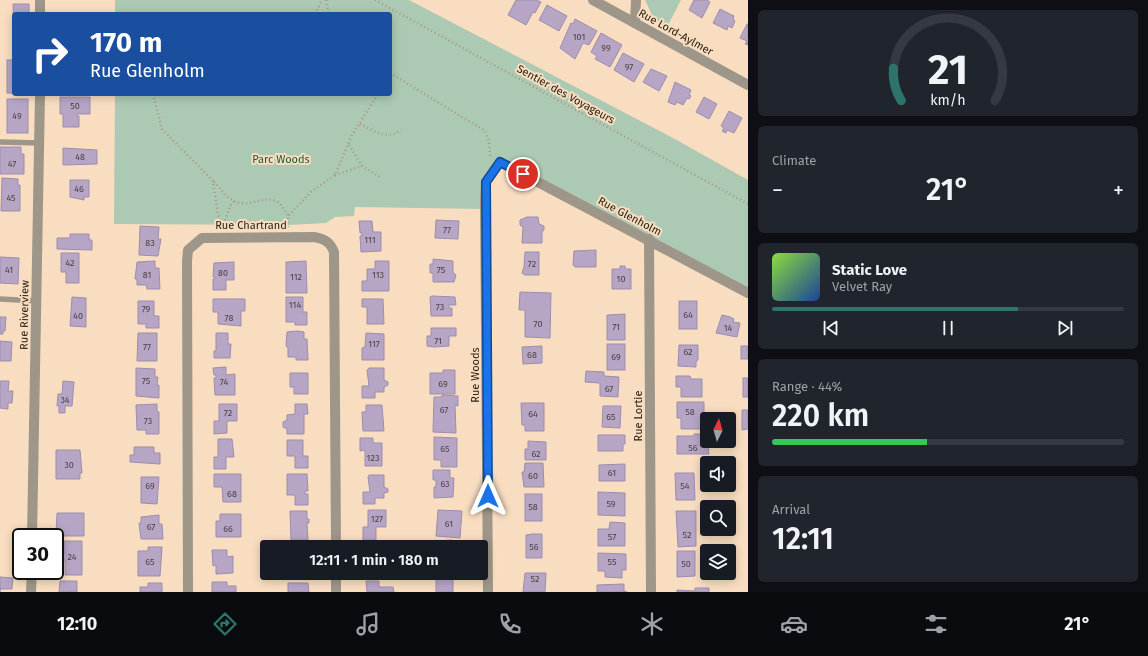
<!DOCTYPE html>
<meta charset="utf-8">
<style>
body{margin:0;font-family:"Fira Sans",sans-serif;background:#20242c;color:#f1f3f6;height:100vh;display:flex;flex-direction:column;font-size:15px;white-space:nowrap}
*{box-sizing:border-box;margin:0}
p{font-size:13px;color:#9ea1a6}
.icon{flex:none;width:22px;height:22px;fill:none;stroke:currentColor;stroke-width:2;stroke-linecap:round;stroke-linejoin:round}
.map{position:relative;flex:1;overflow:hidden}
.sheet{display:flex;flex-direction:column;gap:10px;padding:10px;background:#0d0f14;width:400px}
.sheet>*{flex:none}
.top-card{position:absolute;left:12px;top:12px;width:380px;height:84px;border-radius:4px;box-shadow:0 2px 10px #0003;background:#1a4fa0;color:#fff;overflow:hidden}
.needle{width:26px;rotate:5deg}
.tools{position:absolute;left:700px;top:412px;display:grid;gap:8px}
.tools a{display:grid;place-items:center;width:36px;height:36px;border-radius:4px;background:#171b24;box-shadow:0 2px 10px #0003;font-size:20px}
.speed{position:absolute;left:12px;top:528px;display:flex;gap:8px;font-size:20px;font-weight:700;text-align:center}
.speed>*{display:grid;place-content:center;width:52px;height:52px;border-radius:50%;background:#171b24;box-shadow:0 2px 10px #0003;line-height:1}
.speed .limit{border:2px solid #111;border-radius:6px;background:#fff;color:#111}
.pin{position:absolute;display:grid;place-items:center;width:34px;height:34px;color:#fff;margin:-17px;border:2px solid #fff;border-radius:50%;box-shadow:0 1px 4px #0007}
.me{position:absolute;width:44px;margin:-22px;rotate:0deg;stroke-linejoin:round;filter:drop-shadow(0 0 3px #0008)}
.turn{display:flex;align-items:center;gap:14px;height:84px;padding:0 12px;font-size:18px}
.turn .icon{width:52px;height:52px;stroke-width:2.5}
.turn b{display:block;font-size:28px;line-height:34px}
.big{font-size:30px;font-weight:600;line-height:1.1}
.sheet .card{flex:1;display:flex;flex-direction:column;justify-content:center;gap:6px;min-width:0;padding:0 14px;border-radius:6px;background:#20242c}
.sheet .dial{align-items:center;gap:0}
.dial svg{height:104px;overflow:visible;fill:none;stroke:#363941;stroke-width:7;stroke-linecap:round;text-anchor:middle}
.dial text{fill:#f1f3f6;stroke:none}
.song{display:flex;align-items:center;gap:12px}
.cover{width:48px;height:48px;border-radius:6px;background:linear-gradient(135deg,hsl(90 70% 55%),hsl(220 70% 35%))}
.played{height:4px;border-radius:2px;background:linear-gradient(90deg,#2d756c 70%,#363941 70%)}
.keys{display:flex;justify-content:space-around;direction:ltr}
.heat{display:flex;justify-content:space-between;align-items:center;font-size:22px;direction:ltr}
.charge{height:6px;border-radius:3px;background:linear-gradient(90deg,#34c759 44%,#363941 0)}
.trip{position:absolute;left:260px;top:540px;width:228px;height:40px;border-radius:4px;background:#171b24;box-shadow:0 2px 10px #0003;font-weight:600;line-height:40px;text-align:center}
.dock{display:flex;height:64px;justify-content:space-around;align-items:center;background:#090b0e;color:#9ea1a6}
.dock .icon{width:28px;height:28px}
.dock .selected{color:#2d756c}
.dock b{font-size:18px;color:#f1f3f6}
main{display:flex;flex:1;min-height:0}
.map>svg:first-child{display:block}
</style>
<main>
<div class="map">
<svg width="748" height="592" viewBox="0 0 748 592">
<rect width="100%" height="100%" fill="#f8ddc0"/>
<g fill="#abc9b3">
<polygon points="115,0 409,0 673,138 748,180 748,293 500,162 491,172 485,209 355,207 354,216 335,217 326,223 288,225 114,224 115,94 390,94 390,14 115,14"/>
<polygon points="645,0 681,0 666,29 653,17"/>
</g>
<g fill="#b6a5c5" stroke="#9d8dad">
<polygon points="516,0 536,0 541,2 535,13 533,12 526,25 508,15"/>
<polygon points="694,0 707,0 710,2 702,18 689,10"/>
<polygon points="13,4 29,4 29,14 14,14 14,33"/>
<polygon points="547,5 567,16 559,31 539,20"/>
<polygon points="720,9 734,16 733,19 735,21 732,28 728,26 727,30 713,23"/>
<polygon points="575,19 597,31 589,45 583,43 575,59 560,48 571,23 573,24"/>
<polygon points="747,24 748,24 748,45 745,44 747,41 740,38"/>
<polygon points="601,33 622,45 610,67 595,59 597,56 591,52"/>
<polygon points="623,53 644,64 634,82 614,70"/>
<rect x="7" y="60" width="7" height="33"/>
<polygon points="651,69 667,76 659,91 643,82"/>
<polygon points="675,82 691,90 689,95 691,96 689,99 687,98 683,105 677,102 675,105 668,102"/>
<polygon points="60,97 90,97 90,114 77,114 77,116 79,116 79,127 63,127 63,114 60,114"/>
<polygon points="704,97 717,104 709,119 696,112"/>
<rect x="7" y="99" width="21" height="34"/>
<polygon points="729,111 742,118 734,133 727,130 726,133 722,131 724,128 721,126"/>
<polygon points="0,147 21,147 21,154 24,154 24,174 0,174"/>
<polygon points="63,148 97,150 97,164 63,165"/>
<polygon points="2,178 18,179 18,185 20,185 20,211 1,211"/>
<polygon points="70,180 89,180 89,197 84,197 84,200 70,197"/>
<polygon points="527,217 538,217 539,224 544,226 544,230 542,232 542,243 522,243 523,227 520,225 520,220"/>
<polygon points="436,220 459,221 458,239 435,238"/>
<polygon points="359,221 372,221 373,232 381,232 381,251 361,252 360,236 362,236 362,233 360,233"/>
<polygon points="140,226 159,227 158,239 161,239 158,256 139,255"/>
<polygon points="70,234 89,234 89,240 92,240 92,250 57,249 57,238 70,238"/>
<polygon points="596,250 596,267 575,267 573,265 574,251"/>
<polygon points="525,252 539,252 539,275 525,275 522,273 524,267"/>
<polygon points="61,253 79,253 79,283 66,283 66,272 61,272"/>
<polygon points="0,257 19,258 18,284 0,283"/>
<polygon points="433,259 453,261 453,272 456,275 454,282 433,282 433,273 430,273 430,264 433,264"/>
<polygon points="155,261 155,268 159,268 160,289 147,289 146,285 137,285 137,279 135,279 137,262"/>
<polygon points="306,261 307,293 286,293 286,262"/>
<polygon points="375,261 389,261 389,291 362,291 362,281 367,281 367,269 375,269"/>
<polygon points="234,262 234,280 226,280 226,290 213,290 213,279 215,279 215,277 213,277 214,263"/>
<polygon points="620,266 625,266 625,269 631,269 631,289 612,289 612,269 620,269"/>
<polygon points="520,292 551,293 550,338 525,337 525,310 519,310"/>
<polygon points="432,296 455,297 456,305 449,305 449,308 452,308 452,316 431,316 430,297"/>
<polygon points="72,297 86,298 86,327 70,326"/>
<polygon points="286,297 303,297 303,312 307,312 307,325 295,325 295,322 286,322"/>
<polygon points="213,299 245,299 245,311 241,311 241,326 218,324 218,312 213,312"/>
<polygon points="362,299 383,299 384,324 367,324 367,307 362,307"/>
<polygon points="138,301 154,301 154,316 159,316 159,328 146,328 146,324 138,324"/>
<rect x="679" y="301" width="18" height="28"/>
<polygon points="625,314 625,340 607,340 607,315"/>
<polygon points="722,315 730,317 734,319 733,322 740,323 737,337 716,333"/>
<polygon points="0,317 6,317 5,331 3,331 3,334 0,334"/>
<polygon points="431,328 456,328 456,336 449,336 449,346 434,347 427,346 427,336 431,336"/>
<polygon points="297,331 304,332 304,339 307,339 308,360 296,360 296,357 288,357 288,348 286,346 287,332"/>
<polygon points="138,333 157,333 157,361 137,361"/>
<polygon points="216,333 228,333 228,344 231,344 230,358 214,358 214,351 216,351"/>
<polygon points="366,333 384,334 384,360 362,360 362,348 365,347"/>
<polygon points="0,341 12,342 11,361 0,361"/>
<rect x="607" y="344" width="18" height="26"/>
<polygon points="679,345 698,345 698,360 696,362 696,367 678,366"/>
<polygon points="542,346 542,363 523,364 522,347"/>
<rect x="741" y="346" width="7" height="13"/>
<polygon points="226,367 226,375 235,374 235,395 215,395 214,378 216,378 216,375 214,375 213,368"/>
<polygon points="136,368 155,369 155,377 158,377 157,385 159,385 159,398 136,396"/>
<polygon points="369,368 384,368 384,380 388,382 388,385 384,387 384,392 375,392 375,398 362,398 362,386 369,386 367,370"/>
<polygon points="443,370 455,370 455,394 430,394 430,373 443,373"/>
<polygon points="586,371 604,372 604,376 619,377 618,397 600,396 600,383 585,382"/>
<polygon points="290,373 308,373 308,394 294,394 294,387 290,387"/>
<polygon points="676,376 690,376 691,379 702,379 702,397 681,397 681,387 676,387"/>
<rect x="743" y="378" width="5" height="19"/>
<polygon points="0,381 9,381 8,391 13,391 12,403 8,403 8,409 0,408"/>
<polygon points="63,381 74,382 72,406 65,406 65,413 59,413 59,406 57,406 58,394 62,394"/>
<polygon points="442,395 458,396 458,406 455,405 456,433 433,432 434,397 442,397"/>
<polygon points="677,402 704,402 704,429 681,429 681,418 677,418"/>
<polygon points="521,403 544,403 544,431 525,431 525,425 522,425"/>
<polygon points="157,404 157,411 159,412 159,434 146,434 146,430 137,430 136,405"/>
<polygon points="219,404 237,404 237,421 227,421 227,433 214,434 214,421 219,421"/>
<polygon points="295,404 307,404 308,414 304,414 304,434 287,434 287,429 283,427 283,422 287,420 287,415 295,414"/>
<polygon points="366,405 382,405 384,431 363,431 362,412 366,412"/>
<polygon points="603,406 621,406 620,428 602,427"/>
<polygon points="742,410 748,410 748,429 742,430"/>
<polygon points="694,434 707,434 709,454 677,454 677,436 694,436"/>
<polygon points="598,435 625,435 625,444 623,444 623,451 598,451"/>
<polygon points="434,437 457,438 457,467 441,467 441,460 434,460"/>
<polygon points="360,438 373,438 373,443 382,443 382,466 365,466 365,450 360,451"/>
<polygon points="218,439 232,439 234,457 226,457 226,469 214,469 214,457 218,457"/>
<polygon points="287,440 303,440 303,456 308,456 308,468 295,468 295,456 287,456"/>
<polygon points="528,441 546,442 546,460 525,460 525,449 528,449"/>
<polygon points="134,447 154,447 154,453 160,453 160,464 130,462 130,455 134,455"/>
<polygon points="56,450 80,450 82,473 80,473 80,479 56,479"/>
<polygon points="525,463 543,463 544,487 524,487 522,472 524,472"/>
<polygon points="625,464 625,481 599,481 599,465"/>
<polygon points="433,470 450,470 450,478 454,478 453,497 434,498 434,487 436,487 436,480 433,480"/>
<polygon points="675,473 694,473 695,500 676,500"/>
<polygon points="214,474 241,474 241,502 223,502 222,487 214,487"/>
<polygon points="287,474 307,474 308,491 305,491 305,494 308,494 308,505 295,505 295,495 287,495"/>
<polygon points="369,475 384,475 384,487 388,489 388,492 384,493 384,498 375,498 375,504 363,504 363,492 370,492 368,477"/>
<polygon points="141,477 159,477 157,504 141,503"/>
<polygon points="598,492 625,493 625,516 598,515"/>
<rect x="525" y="494" width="17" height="27"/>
<polygon points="368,510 386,510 386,527 376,527 376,540 363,540 363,527 368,527"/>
<polygon points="438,510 462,511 460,538 436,536"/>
<polygon points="290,511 307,511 307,519 309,519 309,523 307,523 308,540 291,540"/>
<polygon points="676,511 696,511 696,546 678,547"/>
<polygon points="57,513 84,513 84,536 56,536"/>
<polygon points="220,514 241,514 241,537 216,537 216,521 220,521"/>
<polygon points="159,515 159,524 162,524 163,539 141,539 139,523 141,523 141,517"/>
<polygon points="610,522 625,523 625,546 598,546 598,529 609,529"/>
<polygon points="533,534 542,534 542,558 526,558 526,535"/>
<polygon points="452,540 452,547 436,547 436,541"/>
<polygon points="64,541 82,541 82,575 65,575 65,560 61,560 62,554 64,554"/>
<polygon points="148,547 162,547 160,576 138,576 138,551 148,551"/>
<polygon points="212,550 227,550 227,557 233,556 233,573 216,574 216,565 213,566"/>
<polygon points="677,551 695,551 695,576 677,577"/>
<polygon points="598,553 626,554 626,570 622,570 622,578 605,577 605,571 598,571"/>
<polygon points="525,573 546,573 545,592 523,592"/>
<rect x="436" y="576" width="17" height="16"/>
<polygon points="0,577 13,578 12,589 0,589 0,592"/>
<polygon points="60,581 77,581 77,592 59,592"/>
<polygon points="366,581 379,581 379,587 393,587 394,592 367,592"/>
<polygon points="212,582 227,582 227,586 236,586 236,592 212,592"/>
<polygon points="148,583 162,583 162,592 140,592 140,587 148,587"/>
<polygon points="288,583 308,583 309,592 288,592"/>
<polygon points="624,584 624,591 627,592 597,592 597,585"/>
<polygon points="695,588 709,588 709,592 677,592 677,590 695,591"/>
</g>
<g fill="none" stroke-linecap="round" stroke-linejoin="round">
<g stroke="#ab9680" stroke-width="2.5" stroke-dasharray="1 3" stroke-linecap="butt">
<polyline points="326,0 329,14"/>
<polyline points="375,0 748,204"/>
<polyline points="315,14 322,0"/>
<polyline points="390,73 485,131 489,141 490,156"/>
<polyline points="390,77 392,74"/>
<polyline points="153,94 162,129 213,181 218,215 224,227"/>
<path d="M360 124C373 130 387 141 401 130"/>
<polyline points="349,145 362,166"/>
<polyline points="335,175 362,166 380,177"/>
<path d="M214 182C220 188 226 197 234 201 256 211 271 183 288 216"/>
<polyline points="224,224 230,206 235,201"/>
<polyline points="288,227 288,216 311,192 335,175 352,135 378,94"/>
</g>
<g stroke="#9e9688" stroke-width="5.5">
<polyline points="0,142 40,143"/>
<polyline points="0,299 37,301"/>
</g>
<g stroke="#9e9688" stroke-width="10">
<polyline points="593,0 748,85"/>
<polyline points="40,14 40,0"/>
<polyline points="635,23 636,0"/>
<polyline points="649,239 651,592"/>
<polyline points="32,537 40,94"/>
<polyline points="336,573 336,592"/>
<polyline points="31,592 32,571"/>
<path d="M188 592 187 261 188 250 202 238 314 237C325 239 330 242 334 252L336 547"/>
<polyline points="488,592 485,201 486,182 500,162 748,293"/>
</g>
</g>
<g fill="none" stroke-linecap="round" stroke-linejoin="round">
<g stroke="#114b97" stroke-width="10">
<polyline id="route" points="488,496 486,182 500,162 523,174"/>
</g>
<use href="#route" stroke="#1a73e8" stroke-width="7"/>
</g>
<g text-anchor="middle" stroke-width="4" stroke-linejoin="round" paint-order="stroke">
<g font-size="9" fill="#4e4242">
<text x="579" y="40">101</text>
<text x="606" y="51">99</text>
<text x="629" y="70">97</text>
<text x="75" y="109">50</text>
<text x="17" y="119">49</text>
<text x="80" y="160">48</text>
<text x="12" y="167">47</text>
<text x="79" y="192">46</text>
<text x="11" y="201">45</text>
<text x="447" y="233">77</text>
<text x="370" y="243">111</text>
<text x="150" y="246">83</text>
<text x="70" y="266">42</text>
<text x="532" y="267">72</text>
<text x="9" y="273">41</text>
<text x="441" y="273">75</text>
<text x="223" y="276">80</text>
<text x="147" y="278">81</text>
<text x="378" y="278">113</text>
<text x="296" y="280">112</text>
<text x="621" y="282">10</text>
<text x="295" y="308">114</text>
<text x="440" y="310">73</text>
<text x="146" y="312">79</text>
<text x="688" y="318">64</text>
<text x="78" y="319">40</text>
<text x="229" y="321">78</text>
<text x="538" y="327">70</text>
<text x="616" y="330">71</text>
<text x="728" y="331">14</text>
<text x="438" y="344">71</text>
<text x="374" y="347">117</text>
<text x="147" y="350">77</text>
<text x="688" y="355">62</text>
<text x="532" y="358">68</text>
<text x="616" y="360">69</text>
<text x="146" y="384">75</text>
<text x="224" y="385">74</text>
<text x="443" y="387">69</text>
<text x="609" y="392">67</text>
<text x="65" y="403">34</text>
<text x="444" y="413">67</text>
<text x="690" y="415">58</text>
<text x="228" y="416">72</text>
<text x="533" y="417">64</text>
<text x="611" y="420">65</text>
<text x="148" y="424">73</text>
<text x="693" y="451">56</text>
<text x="445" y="452">65</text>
<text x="536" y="457">62</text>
<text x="373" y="461">123</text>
<text x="69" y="468">30</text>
<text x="612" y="476">61</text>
<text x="533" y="479">60</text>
<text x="445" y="487">63</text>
<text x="150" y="489">69</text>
<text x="685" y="489">54</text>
<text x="232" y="497">68</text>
<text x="611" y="507">59</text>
<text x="533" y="510">58</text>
<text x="377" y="522">127</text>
<text x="449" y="527">61</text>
<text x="151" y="530">67</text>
<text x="228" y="532">66</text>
<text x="687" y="538">52</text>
<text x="612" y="540">57</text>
<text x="534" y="550">56</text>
<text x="72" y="560">24</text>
<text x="150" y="565">65</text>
<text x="612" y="565">55</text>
<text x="686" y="567">50</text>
<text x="535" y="582">52</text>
</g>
<g font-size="11" fill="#2b2116" stroke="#f8ddc0">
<text transform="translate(676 32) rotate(29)" y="4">Rue Lord-Aylmer</text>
<text transform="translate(566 94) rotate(29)" y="4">Sentier des Voyageurs</text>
<text transform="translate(630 216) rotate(28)" y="4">Rue Glenholm</text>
<text x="251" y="229">Rue Chartrand</text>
<text transform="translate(24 315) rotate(-89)" y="4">Rue Riverview</text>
<text transform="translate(475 375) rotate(-90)" y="4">Rue Woods</text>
<text transform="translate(638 416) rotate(-90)" y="4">Rue Lortie</text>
</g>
<g font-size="11" fill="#195a33" stroke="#f8ddc0">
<text x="281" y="163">Parc Woods</text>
</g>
</g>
</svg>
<div class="tools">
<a><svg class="needle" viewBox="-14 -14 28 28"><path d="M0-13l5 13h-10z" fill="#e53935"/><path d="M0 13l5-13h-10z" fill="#9ea1a6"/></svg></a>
<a><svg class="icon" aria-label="sound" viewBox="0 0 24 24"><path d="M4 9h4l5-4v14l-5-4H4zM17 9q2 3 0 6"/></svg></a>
<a><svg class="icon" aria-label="search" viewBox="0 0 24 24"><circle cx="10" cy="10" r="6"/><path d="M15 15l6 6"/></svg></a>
<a><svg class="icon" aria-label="layers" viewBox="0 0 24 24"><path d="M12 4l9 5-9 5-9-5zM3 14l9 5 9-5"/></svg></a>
</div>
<div class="speed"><div class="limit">30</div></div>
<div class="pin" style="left:523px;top:174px;background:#d93025"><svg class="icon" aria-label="arrive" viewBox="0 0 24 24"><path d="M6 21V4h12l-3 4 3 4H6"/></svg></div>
<svg class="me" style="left:488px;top:496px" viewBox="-20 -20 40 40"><path d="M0-17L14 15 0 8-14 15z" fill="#1a73e8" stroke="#fff" stroke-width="4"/></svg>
<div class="trip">12:11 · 1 min · 180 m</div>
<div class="top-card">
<div class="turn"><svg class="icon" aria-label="right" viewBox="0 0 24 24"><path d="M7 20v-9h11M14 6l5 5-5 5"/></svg><div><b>170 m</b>Rue Glenholm</div></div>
</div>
</div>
<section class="sheet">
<div class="card dial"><svg viewBox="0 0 100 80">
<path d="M14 69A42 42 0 1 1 86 69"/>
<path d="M14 69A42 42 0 0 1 8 44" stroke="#2d756c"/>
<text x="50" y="56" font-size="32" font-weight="700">21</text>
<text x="50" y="72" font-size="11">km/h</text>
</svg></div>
<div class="card"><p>Climate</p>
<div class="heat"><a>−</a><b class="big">21°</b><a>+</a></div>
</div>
<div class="card">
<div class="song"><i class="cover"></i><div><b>Static Love</b><p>Velvet Ray</p></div></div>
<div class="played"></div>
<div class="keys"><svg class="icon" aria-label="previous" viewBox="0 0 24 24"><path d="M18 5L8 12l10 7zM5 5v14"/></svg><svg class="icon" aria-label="pause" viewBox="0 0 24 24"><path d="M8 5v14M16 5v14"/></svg><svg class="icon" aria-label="next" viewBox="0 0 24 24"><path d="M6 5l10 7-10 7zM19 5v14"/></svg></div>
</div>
<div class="card"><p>Range · 44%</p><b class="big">220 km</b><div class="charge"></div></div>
<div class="card"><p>Arrival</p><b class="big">12:11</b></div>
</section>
</main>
<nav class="dock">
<b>12:10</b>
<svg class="icon selected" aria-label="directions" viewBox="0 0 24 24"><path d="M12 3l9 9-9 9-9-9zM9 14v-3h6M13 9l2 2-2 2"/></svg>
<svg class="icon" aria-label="music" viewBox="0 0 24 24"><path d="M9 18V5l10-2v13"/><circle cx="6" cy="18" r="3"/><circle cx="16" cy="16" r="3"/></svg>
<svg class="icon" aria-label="phone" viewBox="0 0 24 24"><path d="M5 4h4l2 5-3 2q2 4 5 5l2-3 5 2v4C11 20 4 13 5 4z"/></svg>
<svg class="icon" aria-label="climate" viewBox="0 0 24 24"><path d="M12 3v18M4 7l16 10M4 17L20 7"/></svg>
<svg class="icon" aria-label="car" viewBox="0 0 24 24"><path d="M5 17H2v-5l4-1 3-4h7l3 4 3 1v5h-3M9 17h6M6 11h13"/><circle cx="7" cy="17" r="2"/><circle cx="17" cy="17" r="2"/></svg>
<svg class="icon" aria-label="filters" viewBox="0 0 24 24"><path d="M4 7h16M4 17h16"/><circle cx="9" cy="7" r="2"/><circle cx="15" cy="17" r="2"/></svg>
<b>21°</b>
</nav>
